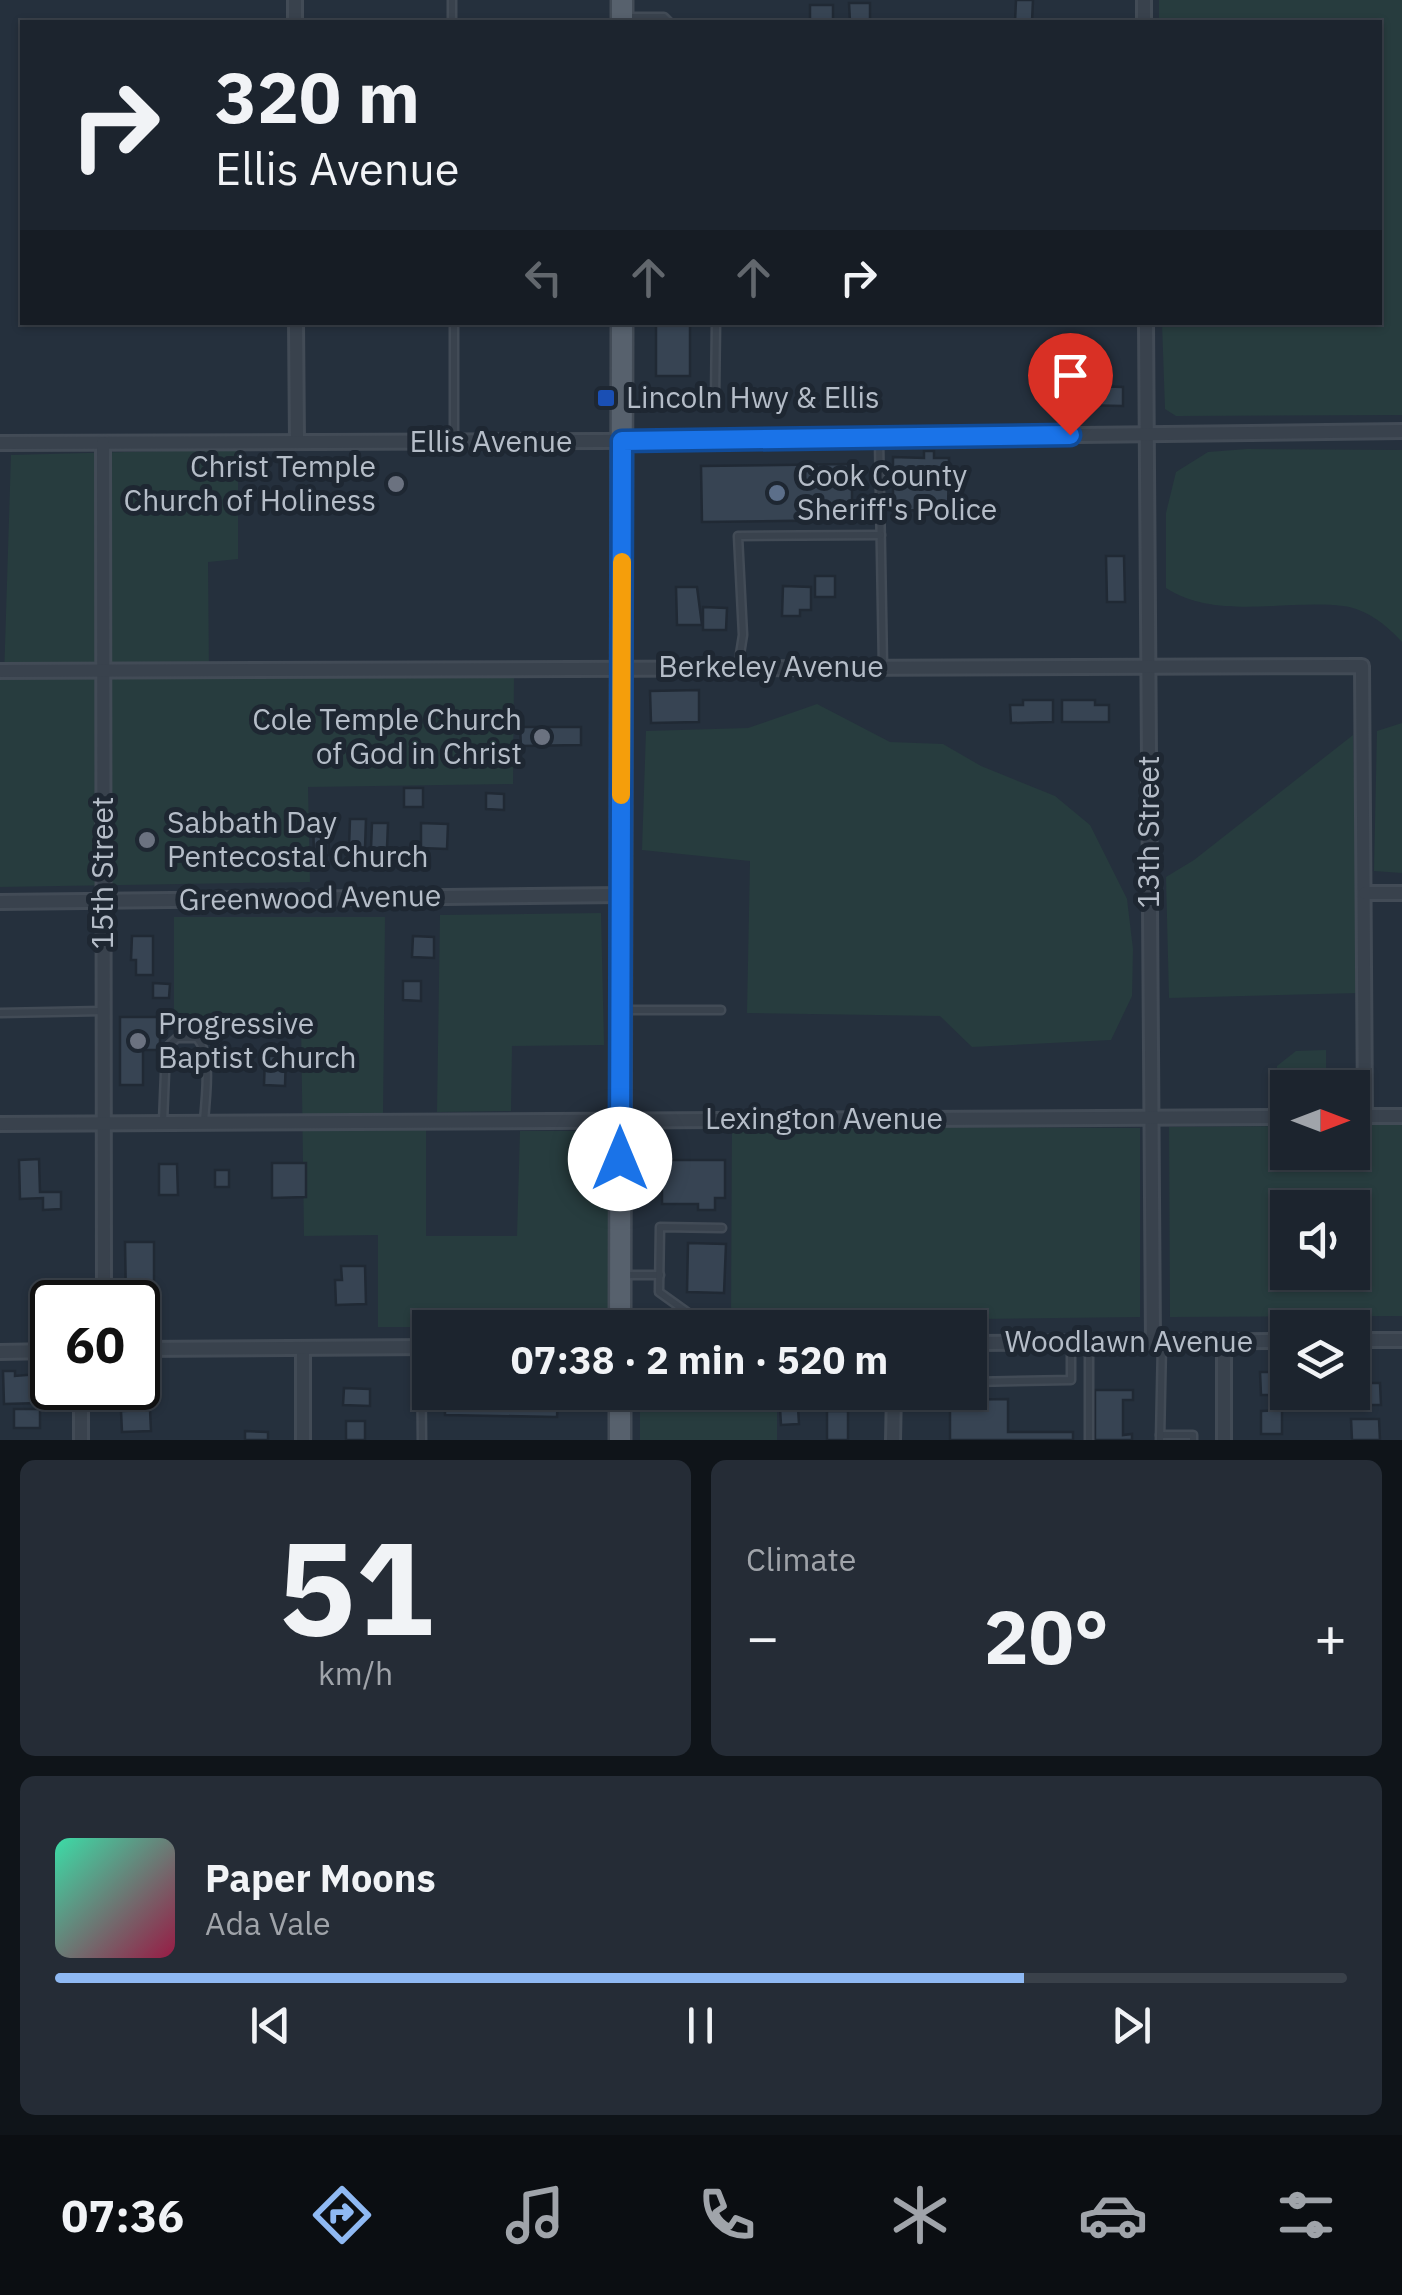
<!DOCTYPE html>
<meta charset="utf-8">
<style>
body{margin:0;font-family:"IBM Plex Sans",sans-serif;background:#252c36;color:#f1f3f6;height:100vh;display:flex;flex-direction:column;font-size:38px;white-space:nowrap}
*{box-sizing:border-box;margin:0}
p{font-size:32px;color:#a0a4aa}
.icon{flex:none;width:55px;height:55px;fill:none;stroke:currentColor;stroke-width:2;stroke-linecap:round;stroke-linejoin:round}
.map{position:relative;height:1440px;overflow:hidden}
.drawer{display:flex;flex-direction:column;gap:20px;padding:20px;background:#0f1419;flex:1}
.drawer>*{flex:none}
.banner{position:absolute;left:20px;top:20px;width:1362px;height:305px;border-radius:0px;box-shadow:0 2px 8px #0004,0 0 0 2px #3a414a;background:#1c242e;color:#f1f3f6;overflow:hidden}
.needle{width:65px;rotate:90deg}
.controls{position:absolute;left:1270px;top:1070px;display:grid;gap:20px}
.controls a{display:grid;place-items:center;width:100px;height:100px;border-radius:0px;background:#1c242e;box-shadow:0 2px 8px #0004,0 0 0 2px #3a414a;font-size:50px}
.speed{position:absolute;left:30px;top:1280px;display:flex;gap:20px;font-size:50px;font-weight:700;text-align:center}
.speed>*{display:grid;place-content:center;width:130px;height:130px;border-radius:50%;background:#1c242e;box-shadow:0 2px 8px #0004,0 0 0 2px #3a414a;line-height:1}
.speed .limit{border:5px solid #111;border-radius:15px;background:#fff;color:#111}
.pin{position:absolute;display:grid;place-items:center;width:85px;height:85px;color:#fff;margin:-102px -42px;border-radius:50% 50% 50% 0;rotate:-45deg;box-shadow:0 0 10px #0007}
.pin .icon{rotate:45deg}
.me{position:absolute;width:110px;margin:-55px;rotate:0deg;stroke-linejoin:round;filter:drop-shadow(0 0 8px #0008)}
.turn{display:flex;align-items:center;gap:35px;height:210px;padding:0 30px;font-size:45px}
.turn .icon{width:130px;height:130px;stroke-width:2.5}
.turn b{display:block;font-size:70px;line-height:85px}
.lanes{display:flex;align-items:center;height:95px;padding:0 30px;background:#0003;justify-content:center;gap:50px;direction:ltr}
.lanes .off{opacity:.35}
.big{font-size:75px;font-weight:700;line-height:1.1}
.drawer .card{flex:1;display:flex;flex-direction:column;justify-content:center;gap:15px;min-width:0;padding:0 35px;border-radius:15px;background:#252c36}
.drawer .dial{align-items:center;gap:0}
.dial b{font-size:130px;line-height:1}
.song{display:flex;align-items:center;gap:30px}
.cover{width:120px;height:120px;border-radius:15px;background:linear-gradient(135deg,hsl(160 70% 55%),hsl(340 70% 35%))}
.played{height:10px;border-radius:5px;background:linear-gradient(90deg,#8fb9f3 75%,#3a414a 75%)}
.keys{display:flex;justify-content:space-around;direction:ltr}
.heat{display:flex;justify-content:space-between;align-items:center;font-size:55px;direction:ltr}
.drawer .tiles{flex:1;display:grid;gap:20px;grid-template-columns:1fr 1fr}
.card:last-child{grid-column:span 2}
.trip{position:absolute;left:412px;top:1310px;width:575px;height:100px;border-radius:0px;background:#1c242e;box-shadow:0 2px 8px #0004,0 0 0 2px #3a414a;font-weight:700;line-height:100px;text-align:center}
.dock{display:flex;height:160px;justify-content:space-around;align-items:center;background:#0b0e12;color:#a0a4aa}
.dock .icon{width:70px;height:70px}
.dock .selected{color:#8fb9f3}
.dock b{font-size:45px;color:#f1f3f6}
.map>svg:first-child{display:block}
</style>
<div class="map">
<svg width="1402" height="1440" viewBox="0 0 1402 1440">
<rect width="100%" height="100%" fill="#25303d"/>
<g fill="#273c3e" fill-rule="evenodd">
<polygon points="1159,0 1402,0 1402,415 1176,416 1165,409 1162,323 1380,322 1380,22 1159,22"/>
<polygon points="238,449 238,559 208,562 209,677 514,675 513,784 308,787 310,882 0,887 0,679 4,678 11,455"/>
<path d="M1247 449 1402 450V642C1388 626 1365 608 1343 606 1286 599 1218 621 1166 588V513L1176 472 1208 452Z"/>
<polygon points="817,704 890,742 943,744 981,766 1055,796 1090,825 1127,899 1133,949 1132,996 1111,1040 972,1047 940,1016 747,1013 750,861 642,850 646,731 748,728"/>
<polygon points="1402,723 1402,873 1374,871 1377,731"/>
<polygon points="1353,735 1359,993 1169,998 1166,877 1194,860"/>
<polygon points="601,913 604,1045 512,1046 511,1111 437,1112 440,915"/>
<polygon points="174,917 385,917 383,1115 426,1114 426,1236 517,1236 520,1131 608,1131 608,1327 378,1327 378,1235 304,1236 301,1019 174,1018"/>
<polygon points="1326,1050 1326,1087 1288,1088 1287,1091 1277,1091 1277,1066 1296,1051"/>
<path d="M1402 1124V1316L1170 1317 1169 1127 1287 1126 1288 1152H1352L1353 1125ZM1288 1208H1352V1272H1288Z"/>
<polygon points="732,1126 1140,1128 1140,1317 731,1322"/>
<rect x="640" y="1393" width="137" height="47"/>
</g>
<g fill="#374453" stroke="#202934" stroke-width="2.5">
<polygon points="1016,0 1033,0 1032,22 1015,22"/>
<polygon points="849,3 870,3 870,22 850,22"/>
<rect x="810" y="5" width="23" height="17"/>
<rect x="656" y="322" width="34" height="54"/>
<polygon points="1075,376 1091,377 1091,386 1123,387 1123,406 1074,405"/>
<polygon points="924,451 934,451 934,458 949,458 948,511 893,510 893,457 924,458"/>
<polygon points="852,464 852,520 702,522 701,466"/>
<polygon points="1106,556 1124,556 1125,602 1107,602"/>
<rect x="815" y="576" width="20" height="21"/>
<polygon points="783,586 811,587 811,610 800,610 800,616 782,616"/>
<polygon points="676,587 697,587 702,625 677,625"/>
<polygon points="703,607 727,608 726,630 703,630"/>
<polygon points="699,690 699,722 651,723 650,691"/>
<polygon points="1023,700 1053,700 1053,722 1011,723 1010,705 1023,705"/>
<polygon points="1062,700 1095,700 1095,705 1109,705 1109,722 1062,722"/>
<polygon points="520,727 581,727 581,745 521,746"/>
<rect x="404" y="788" width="19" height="19"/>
<polygon points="486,793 504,794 504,810 486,809"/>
<polygon points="328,817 329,855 314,856 313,818"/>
<polygon points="350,819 366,819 365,848 349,847"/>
<polygon points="372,823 388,823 387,848 371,848"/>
<polygon points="421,823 448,824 447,849 421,848"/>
<polygon points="132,936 153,936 153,975 136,975 136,960 131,960"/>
<polygon points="413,936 434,937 434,958 412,957"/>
<polygon points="403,981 421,981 421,1001 403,1000"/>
<polygon points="153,983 170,984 169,998 153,998"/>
<polygon points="120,1017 160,1017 160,1050 143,1050 143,1085 120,1085"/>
<polygon points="265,1056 286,1056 285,1086 264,1085"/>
<polygon points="39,1159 40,1192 61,1192 61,1209 43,1210 43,1198 20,1199 19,1160"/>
<polygon points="662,1160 725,1160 725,1198 715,1198 715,1210 698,1210 698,1204 662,1204"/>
<polygon points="272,1163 306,1163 306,1197 272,1198"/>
<polygon points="159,1164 177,1164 178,1195 159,1195"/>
<rect x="215" y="1170" width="14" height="17"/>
<polygon points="125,1242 154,1242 154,1311 138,1311 138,1302 126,1302"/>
<polygon points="688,1243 726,1244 724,1293 687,1292"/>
<polygon points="341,1266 365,1266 366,1304 336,1305 335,1280 342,1280"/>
<polygon points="3,1371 15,1371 15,1376 39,1374 40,1403 4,1404"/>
<polygon points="1260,1372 1281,1372 1282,1395 1261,1395"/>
<polygon points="138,1381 152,1381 152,1399 126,1400 125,1388 138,1388"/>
<polygon points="1360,1383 1380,1383 1381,1405 1361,1405"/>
<polygon points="344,1388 370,1389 370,1406 343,1405"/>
<polygon points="1095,1390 1133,1390 1133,1400 1123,1400 1123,1435 1132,1434 1132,1440 1095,1440"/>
<polygon points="445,1392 558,1392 557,1417 445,1415"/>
<polygon points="1008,1399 1008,1432 1073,1432 1073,1440 950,1440 950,1400"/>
<polygon points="798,1407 799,1424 781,1425 780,1408"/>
<rect x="14" y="1409" width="26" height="19"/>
<polygon points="150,1410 151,1431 122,1432 121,1411"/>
<polygon points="1282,1410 1282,1434 1261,1434 1261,1411"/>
<rect x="827" y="1411" width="21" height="29"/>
<polygon points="1351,1419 1379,1419 1380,1440 1352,1440"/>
<rect x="346" y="1421" width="19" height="19"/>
<polygon points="245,1431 268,1432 268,1440 245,1440"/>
</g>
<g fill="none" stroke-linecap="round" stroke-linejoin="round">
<g stroke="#424b56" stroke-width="11">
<g id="service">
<polyline points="452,0 452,22"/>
<polyline points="623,17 664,17 669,22"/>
<polyline points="454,322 454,441"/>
<polyline points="715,399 716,322"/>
<polyline points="879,440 883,666"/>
<polyline points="738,667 743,635 738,536 881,535"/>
<polyline points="622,1010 721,1010"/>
<polyline points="0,1013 102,1011"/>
<path d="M163 1122 166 1048 177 1038H197C213 1056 205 1099 204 1123"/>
<polyline points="626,1275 660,1275"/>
<polyline points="691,1328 691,1315 659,1292 660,1227 722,1228"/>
<polyline points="1089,1342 1089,1440"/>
<polyline points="421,1348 422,1440"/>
<polyline points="970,1382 1071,1380 1071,1342"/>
<polyline points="1160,1435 1193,1435 1193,1440"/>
<polyline points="1160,1440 1162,1343"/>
</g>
</g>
<g stroke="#424b56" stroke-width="18">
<g id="minor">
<polyline points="1144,0 1144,22"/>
<polyline points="295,22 295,0"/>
<polyline points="296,322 297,442"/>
<polyline points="1146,322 1153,1342"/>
<polyline points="0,443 603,441 1402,431"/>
<polyline points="103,443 104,1302"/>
<polyline points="0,671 1362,666 1365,1116"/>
<polyline points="1365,893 1402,893"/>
<polyline points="0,902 621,895"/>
<polyline points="1352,1116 1402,1116"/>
<polyline points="0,1124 1288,1117"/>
<polyline points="1352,1340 1402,1340"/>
<polyline points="970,1343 1288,1341"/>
<polyline points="303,1348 303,1440"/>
<polyline points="138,1349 430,1347"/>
<polyline points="0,1352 52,1351"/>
<polyline points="81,1440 81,1388"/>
<polyline points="893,1440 894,1392"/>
<polyline points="1224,1440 1224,1341"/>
</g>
</g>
<g stroke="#424b56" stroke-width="25">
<g id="primary">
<polyline points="622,0 622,22"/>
<polyline points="620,1328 622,322"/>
<polyline points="620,1440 620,1392"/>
</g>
</g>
<use href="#service" stroke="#39424d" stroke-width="6"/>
<use href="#minor" stroke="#39424d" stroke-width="12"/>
<use href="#primary" stroke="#57616d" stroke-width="20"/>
</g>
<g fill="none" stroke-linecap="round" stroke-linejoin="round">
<g stroke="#114b97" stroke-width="25">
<polyline id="route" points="620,1159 622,441 1070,435"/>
</g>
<use href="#route" stroke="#1a73e8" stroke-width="18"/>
<polyline stroke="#f59e0b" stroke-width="18" points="621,795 622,562"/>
</g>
<rect fill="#1a4fb4" stroke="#1e2732" stroke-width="4" x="596" y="388" width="20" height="20" rx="5"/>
<g fill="#6b7280" stroke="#1e2732" stroke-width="4">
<circle cx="396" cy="484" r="10"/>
<circle cx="542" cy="737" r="10"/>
<circle cx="147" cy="840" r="10"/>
<circle cx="138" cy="1041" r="10"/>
</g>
<circle fill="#5c6f8a" stroke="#1e2732" stroke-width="4" cx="777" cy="493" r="10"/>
<g text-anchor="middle" stroke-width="10" stroke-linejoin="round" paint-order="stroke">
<g font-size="30" fill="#b5bdc8" stroke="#1e2732" text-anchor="start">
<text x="626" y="408">Lincoln Hwy &amp; Ellis</text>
<text x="376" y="477" text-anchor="end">Christ Temple<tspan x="376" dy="34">Church of Holiness</tspan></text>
<text x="797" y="486">Cook County<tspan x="797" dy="34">Sheriff's Police</tspan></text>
<text x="522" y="730" text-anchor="end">Cole Temple Church<tspan x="522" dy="34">of God in Christ</tspan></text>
<text x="167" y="833">Sabbath Day<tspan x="167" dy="34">Pentecostal Church</tspan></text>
<text x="158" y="1034">Progressive<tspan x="158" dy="34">Baptist Church</tspan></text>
</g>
<g font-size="30" fill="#b5bdc8" stroke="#1e2732">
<text x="491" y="452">Ellis Avenue</text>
<text x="771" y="677">Berkeley Avenue</text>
<text transform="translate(1149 832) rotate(-90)" y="10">13th Street</text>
<text transform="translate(103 873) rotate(-90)" y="10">15th Street</text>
<text transform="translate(310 898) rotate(-1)" y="10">Greenwood Avenue</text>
<text x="824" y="1129">Lexington Avenue</text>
<text x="1129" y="1352">Woodlawn Avenue</text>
</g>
</g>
</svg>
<div class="controls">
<a><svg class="needle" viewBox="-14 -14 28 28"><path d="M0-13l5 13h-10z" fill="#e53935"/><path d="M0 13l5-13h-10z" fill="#a0a4aa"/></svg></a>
<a><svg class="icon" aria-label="sound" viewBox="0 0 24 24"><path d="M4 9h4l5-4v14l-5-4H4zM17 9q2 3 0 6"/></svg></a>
<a><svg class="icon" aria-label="layers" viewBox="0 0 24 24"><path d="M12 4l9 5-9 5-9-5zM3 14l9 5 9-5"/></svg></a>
</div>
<div class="speed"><div class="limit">60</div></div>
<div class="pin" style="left:1070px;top:435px;background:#d93025"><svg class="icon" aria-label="arrive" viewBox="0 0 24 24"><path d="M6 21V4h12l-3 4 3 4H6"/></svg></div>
<svg class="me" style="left:620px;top:1159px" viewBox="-20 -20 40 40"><circle r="19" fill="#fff"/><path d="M0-13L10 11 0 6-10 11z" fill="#1a73e8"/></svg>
<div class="trip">07:38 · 2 min · 520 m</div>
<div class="banner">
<div class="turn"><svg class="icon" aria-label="right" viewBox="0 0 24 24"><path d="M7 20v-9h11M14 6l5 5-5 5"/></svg><div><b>320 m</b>Ellis Avenue</div></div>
<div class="lanes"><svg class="icon off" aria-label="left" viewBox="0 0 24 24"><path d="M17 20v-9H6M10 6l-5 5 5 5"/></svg><svg class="icon off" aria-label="ahead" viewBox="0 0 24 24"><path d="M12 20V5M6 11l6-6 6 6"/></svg><svg class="icon off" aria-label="ahead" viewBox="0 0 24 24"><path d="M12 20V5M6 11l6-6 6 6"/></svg><svg class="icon" aria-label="right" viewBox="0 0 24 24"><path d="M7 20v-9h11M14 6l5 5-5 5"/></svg></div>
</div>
</div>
<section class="drawer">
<div class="tiles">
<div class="card dial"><b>51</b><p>km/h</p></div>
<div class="card"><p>Climate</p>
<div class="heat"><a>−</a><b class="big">20°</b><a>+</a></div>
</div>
<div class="card">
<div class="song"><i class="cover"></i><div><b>Paper Moons</b><p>Ada Vale</p></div></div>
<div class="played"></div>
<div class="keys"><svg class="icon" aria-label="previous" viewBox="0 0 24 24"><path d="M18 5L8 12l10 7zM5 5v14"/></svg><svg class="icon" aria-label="pause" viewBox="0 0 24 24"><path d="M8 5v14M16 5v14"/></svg><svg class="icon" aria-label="next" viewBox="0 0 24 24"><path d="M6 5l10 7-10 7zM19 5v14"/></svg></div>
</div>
</div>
</section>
<nav class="dock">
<b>07:36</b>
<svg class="icon selected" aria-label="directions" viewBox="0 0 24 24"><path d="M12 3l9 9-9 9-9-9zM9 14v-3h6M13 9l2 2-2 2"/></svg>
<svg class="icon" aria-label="music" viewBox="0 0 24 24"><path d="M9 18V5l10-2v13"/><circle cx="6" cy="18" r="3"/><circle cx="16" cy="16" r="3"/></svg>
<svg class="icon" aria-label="phone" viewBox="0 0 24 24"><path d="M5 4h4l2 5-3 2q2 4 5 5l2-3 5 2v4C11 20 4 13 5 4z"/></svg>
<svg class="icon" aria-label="climate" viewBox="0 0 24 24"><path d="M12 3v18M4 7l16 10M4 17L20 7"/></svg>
<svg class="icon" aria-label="car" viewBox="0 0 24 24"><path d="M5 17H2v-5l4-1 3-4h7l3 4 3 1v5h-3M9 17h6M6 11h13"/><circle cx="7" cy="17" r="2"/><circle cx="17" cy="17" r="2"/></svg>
<svg class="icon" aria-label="filters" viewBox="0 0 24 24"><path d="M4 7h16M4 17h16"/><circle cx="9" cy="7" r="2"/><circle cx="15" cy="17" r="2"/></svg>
</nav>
